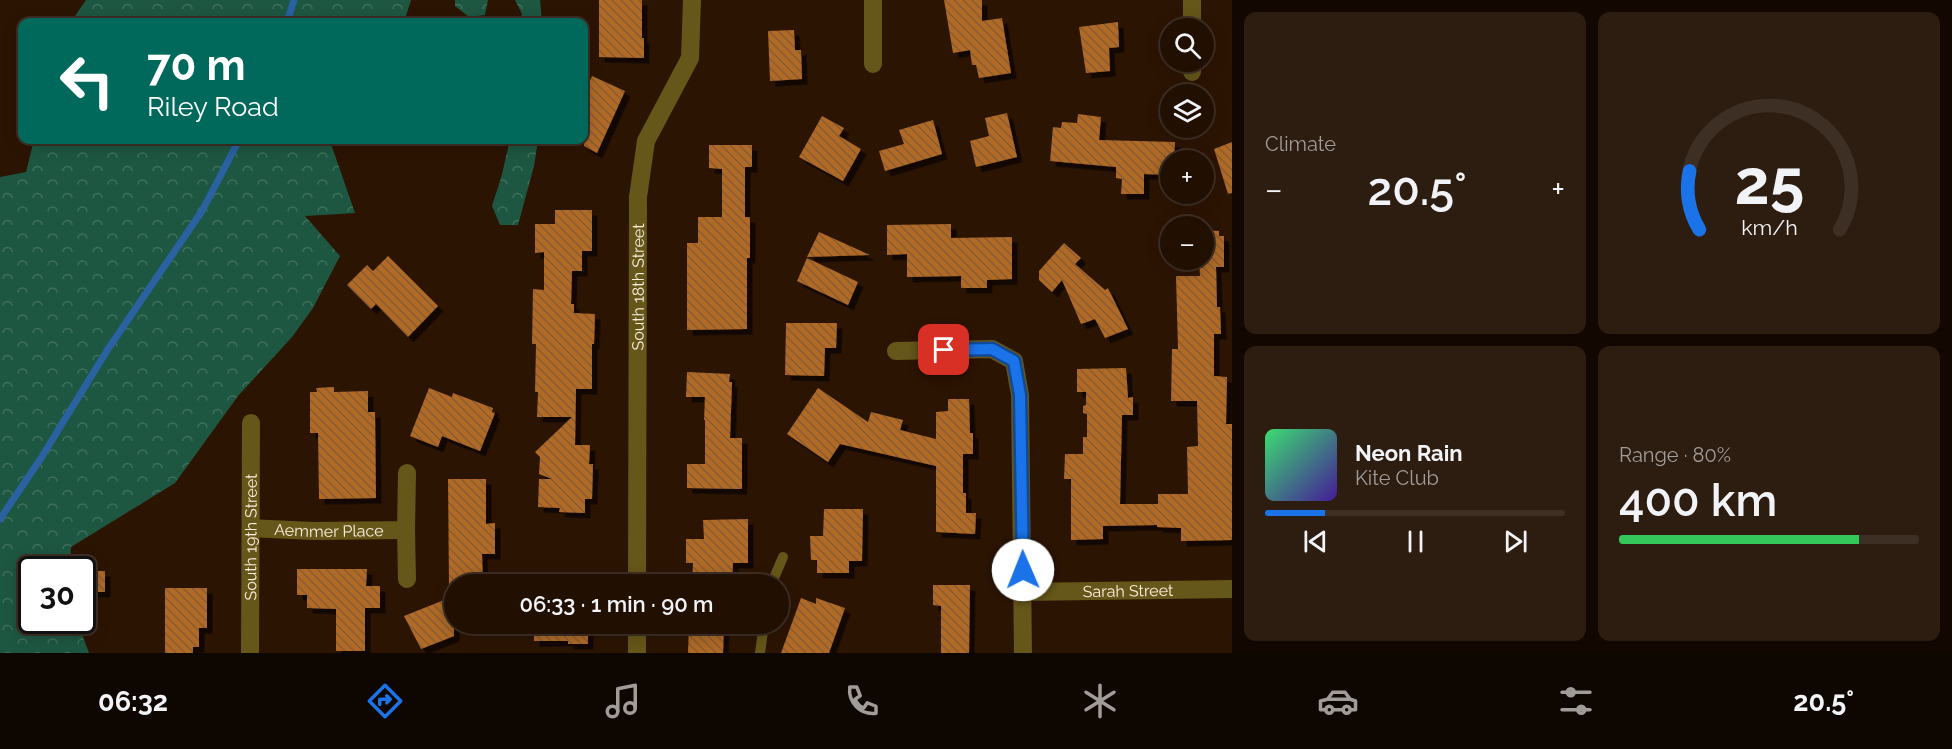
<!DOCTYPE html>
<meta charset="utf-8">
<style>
body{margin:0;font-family:Raleway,sans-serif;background:#2d1d11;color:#f1f3f6;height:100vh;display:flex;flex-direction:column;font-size:22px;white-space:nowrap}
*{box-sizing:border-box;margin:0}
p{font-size:20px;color:#a29c99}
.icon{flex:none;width:33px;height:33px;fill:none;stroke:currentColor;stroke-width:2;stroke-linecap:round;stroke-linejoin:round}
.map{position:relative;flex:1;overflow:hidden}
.panel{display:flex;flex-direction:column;gap:12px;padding:12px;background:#120801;width:720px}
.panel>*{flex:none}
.top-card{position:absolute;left:18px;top:18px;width:570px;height:126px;border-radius:12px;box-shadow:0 3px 15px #0003,0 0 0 2px #3e2f24;background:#00695c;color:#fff;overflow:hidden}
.buttons{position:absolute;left:1160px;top:18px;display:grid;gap:12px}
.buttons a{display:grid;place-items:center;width:54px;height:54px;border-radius:50%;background:#210f02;box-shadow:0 3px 15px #0003,0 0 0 2px #3e2f24;font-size:30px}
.speed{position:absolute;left:18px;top:556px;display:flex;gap:12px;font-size:30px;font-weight:700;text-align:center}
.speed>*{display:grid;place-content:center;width:78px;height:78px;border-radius:50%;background:#210f02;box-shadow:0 3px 15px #0003,0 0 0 2px #3e2f24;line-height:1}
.speed .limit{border:3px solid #111;border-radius:9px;background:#fff;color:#111}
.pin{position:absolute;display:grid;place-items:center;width:51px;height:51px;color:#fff;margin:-26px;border-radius:12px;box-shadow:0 3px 9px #0006}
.me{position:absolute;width:66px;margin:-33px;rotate:359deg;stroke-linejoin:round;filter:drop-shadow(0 0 4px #0008)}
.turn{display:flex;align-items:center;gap:21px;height:126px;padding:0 30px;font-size:27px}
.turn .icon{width:78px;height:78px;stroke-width:2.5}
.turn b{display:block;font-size:42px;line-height:51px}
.big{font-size:45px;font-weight:600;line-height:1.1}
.panel .card{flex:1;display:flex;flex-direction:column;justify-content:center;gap:9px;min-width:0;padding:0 21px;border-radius:12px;background:#2d1d11}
.panel .dial{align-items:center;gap:0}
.dial svg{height:156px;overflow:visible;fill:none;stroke:#3e2f24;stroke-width:7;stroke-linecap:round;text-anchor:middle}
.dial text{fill:#f1f3f6;stroke:none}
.song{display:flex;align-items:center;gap:18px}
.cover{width:72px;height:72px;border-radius:9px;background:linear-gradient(135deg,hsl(140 70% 55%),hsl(260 70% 35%))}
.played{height:6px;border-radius:3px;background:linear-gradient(90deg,#1a73e8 20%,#3e2f24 20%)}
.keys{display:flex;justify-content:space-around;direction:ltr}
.heat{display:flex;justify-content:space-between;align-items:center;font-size:33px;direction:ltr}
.charge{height:9px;border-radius:4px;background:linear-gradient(90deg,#34c759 80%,#3e2f24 0)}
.panel .tiles{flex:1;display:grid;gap:12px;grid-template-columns:repeat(2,1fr)}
.trip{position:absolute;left:444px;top:574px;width:345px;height:60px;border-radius:30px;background:#210f02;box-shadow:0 3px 15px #0003,0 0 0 2px #3e2f24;font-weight:600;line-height:60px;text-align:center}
.tabs{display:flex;height:96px;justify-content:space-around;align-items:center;background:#0d0601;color:#a29c99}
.tabs .icon{width:42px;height:42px}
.tabs .current{color:#1a73e8}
.tabs b{font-size:27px;color:#f1f3f6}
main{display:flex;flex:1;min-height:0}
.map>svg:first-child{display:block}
</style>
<main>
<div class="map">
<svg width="1232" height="653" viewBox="0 0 1232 653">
<defs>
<pattern id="forest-crowns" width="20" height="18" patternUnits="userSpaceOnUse" patternTransform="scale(1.5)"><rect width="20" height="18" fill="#1e5741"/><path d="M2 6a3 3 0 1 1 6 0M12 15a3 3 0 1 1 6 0" fill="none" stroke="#406f5c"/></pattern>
<pattern id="building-back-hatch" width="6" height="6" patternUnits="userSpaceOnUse" patternTransform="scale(1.5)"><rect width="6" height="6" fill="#b06a28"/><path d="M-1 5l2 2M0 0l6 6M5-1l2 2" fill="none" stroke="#885c33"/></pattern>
<filter id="shadow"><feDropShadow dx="5.5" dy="5.5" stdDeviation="0" flood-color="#0009"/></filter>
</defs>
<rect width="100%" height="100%" fill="#2c1403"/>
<g fill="url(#forest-crowns)">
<polygon points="86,0 411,0 404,22 75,22 75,16"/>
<polygon points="455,0 488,0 485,15 469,17 455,6"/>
<polygon points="515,0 540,0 542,22 519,22 522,14"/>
<polygon points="34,140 332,140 331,144 355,213 305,216 340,256 313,308 292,337 238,396 175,483 71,547 70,570 32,570 32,621 77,621 89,653 0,653 0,177 26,172"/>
<polygon points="510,140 538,140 534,166 518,225 500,225 492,206 501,178"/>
</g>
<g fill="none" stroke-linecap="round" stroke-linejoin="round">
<g stroke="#2961a1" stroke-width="7">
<polyline points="287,22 294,0"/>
<polyline points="0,519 41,458 108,349 202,211 239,140"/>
</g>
</g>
<g fill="url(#building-back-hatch)" filter="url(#shadow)">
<polygon points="599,0 642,0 642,38 644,38 644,58 599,57"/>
<polygon points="944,0 982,0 982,21 1002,18 1011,73 979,78 976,65 972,65 970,50 953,53"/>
<polygon points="1118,22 1119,47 1109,48 1110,71 1086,73 1079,27"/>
<polygon points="794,30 795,50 801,50 802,79 770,81 768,31"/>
<polygon points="592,76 625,91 597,153 584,146 584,94"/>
<polygon points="1007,113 1017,157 976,167 970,141 989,136 985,118"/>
<polygon points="1078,114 1101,117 1099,140 1175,142 1174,160 1170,160 1170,175 1144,174 1144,194 1121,194 1122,179 1116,178 1116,167 1050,161 1053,127 1061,128 1062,122 1077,123"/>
<polygon points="822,116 844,128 839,136 861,149 843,181 799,157"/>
<polygon points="933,120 942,154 885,171 879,151 904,144 899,130"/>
<polygon points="1232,142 1232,193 1228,194 1214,149"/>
<polygon points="709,145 752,145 752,167 745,167 745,217 750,217 750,258 747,258 747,329 687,330 687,243 698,243 698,217 722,217 722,169 709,168"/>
<polygon points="555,210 592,210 592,251 582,251 582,271 572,271 571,304 574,304 574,313 595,314 594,344 592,344 592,389 576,389 575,445 590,445 589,464 593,464 592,499 585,499 585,513 559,512 560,508 538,507 539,479 552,479 539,474 540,457 535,452 572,417 537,417 538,392 535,392 536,344 532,344 533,289 544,290 544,252 535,253 535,224 555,224"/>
<polygon points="951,224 951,238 1012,237 1012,279 987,280 987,288 961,288 961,276 907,277 907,254 887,255 887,225"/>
<polygon points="1203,230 1219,231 1219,236 1224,236 1224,267 1216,267 1217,307 1220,307 1221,334 1214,334 1214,376 1227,377 1226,424 1232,424 1232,540 1181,541 1181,528 1157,527 1157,525 1103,526 1103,539 1071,540 1071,479 1064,479 1065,454 1083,454 1083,437 1087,437 1087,414 1083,413 1083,406 1086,405 1086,392 1077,392 1077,369 1126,368 1128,398 1133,397 1133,415 1122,415 1120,504 1158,504 1158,494 1188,494 1187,447 1198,446 1197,401 1171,401 1172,349 1178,349 1176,276 1200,276 1199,260 1203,260"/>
<polygon points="819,232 870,255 807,257"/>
<polygon points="1064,243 1081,258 1075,264 1105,290 1108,288 1128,329 1105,338 1095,319 1081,324 1062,280 1052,292 1039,280 1039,271"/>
<polygon points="388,256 438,306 408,337 376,304 371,309 347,285 367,265 373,271"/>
<polygon points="807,258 858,282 848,305 797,281"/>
<polygon points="786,323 837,323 836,348 825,348 824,376 785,375"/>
<polygon points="687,372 730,374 729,382 732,382 730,438 742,438 742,489 687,488 687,464 705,464 705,420 704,420 705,397 686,397"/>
<polygon points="334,387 334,392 368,391 368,412 375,412 376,498 319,499 318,433 310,433 310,392 317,392 316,388"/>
<polygon points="429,388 452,397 453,393 493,408 492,412 495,413 480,451 442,436 438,447 410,436"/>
<polygon points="818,388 868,422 871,412 903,420 900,430 936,439 936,412 948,411 948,399 969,399 970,433 973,433 973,454 963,454 963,493 966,493 966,513 976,513 975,534 936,532 936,466 840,444 828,462 787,434"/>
<polygon points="448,479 486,479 486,524 495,523 495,554 482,554 483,585 449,585"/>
<polygon points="824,509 863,509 862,561 849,561 849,573 817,573 817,560 811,560 810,536 823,536"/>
<polygon points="748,519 748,563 733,563 732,585 692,585 693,563 686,563 686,539 704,539 703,520"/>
<polygon points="297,569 367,569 366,586 380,586 380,608 365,608 365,651 336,651 336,609 307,608 307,595 297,595"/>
<rect x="88" y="571" width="17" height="21"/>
<polygon points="933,585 970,585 969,653 941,653 941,606 933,605"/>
<polygon points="165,588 207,588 207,628 199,628 199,647 193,647 193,653 165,653"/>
<polygon points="454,596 454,636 421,649 404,616"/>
<polygon points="801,598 816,604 816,598 845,608 829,653 781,653"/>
<polygon points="534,624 588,624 588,644 568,644 568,641 534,641"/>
<polygon points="692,624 724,624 723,653 688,653 689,625"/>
</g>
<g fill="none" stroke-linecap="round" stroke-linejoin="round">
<g stroke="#655619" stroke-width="10">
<polyline points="771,585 783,557"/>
<polyline points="760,653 764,624"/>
</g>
<g stroke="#655619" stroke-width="18">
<polyline points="1192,28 1192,0"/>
<polyline points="873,64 873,0"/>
<polyline points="1192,72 1192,62"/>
<polyline points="896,351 992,349 1014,361 1020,395 1023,653"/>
<path id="s1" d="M251 528 313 531 406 530 407 473"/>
<polyline points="406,530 407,579"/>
<path id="s2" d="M637 585 638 197 646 141 690 58 692 0"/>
<path id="s3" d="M1023 592 1232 589"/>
<path id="s4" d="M250 653 251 423"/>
<polyline points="637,653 637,624"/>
</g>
</g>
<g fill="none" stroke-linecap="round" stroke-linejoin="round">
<g stroke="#114b97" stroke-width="15">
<polyline id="route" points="944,350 992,349 1014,361 1020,395 1023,570"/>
</g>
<use href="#route" stroke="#1a73e8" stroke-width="10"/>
</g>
<g text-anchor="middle" stroke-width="6" stroke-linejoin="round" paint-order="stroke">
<g font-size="16" fill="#fdece0" stroke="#0d0401">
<text dy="6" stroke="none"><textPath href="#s2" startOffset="298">South 18th Street</textPath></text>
<text dy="6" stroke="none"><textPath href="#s1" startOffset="78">Aemmer Place</textPath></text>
<text dy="6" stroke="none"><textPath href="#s4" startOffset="116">South 19th Street</textPath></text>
<text dy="6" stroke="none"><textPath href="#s3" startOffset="105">Sarah Street</textPath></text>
</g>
</g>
</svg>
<div class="buttons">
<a><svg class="icon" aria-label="search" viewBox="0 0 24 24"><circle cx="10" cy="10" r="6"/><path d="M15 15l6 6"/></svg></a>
<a><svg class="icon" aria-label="layers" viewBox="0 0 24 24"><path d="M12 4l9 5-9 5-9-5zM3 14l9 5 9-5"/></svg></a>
<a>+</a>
<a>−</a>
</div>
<div class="speed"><div class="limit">30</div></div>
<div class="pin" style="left:944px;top:350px;background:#d93025"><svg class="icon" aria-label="arrive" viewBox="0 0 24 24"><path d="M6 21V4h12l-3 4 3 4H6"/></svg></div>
<svg class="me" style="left:1023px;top:570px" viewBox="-20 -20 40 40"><circle r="19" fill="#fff"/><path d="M0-13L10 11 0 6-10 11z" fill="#1a73e8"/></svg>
<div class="trip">06:33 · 1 min · 90 m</div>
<div class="top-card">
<div class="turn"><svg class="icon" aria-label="left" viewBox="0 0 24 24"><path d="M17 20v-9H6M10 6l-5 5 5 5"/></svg><div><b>70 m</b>Riley Road</div></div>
</div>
</div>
<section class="panel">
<div class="tiles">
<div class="card"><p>Climate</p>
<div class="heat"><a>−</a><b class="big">20.5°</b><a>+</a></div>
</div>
<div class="card dial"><svg viewBox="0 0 100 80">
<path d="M14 69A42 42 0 1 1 86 69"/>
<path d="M14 69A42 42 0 0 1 9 39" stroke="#1a73e8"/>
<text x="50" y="56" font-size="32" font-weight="700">25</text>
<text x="50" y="72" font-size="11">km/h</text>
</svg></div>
<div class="card">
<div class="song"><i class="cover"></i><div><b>Neon Rain</b><p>Kite Club</p></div></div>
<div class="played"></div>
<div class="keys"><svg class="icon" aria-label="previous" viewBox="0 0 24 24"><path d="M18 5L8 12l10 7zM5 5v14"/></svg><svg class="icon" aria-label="pause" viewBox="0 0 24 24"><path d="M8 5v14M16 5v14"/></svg><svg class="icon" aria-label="next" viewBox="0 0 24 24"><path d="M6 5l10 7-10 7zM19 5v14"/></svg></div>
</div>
<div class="card"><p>Range · 80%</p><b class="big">400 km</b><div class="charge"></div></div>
</div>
</section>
</main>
<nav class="tabs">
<b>06:32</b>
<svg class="icon current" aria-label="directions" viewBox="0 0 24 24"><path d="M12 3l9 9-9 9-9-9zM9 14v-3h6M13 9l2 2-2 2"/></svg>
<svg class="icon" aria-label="music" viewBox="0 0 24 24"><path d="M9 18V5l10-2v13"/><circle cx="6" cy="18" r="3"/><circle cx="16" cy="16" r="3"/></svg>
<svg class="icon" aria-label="phone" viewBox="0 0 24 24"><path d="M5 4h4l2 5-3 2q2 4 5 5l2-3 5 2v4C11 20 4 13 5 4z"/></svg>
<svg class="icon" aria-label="climate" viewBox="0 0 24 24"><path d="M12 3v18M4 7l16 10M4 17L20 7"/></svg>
<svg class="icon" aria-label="car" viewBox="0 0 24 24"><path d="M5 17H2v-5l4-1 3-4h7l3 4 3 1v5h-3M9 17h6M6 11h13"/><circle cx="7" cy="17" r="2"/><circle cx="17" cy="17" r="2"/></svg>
<svg class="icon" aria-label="filters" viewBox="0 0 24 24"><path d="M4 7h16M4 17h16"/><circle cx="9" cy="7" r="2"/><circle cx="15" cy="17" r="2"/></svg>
<b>20.5°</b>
</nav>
